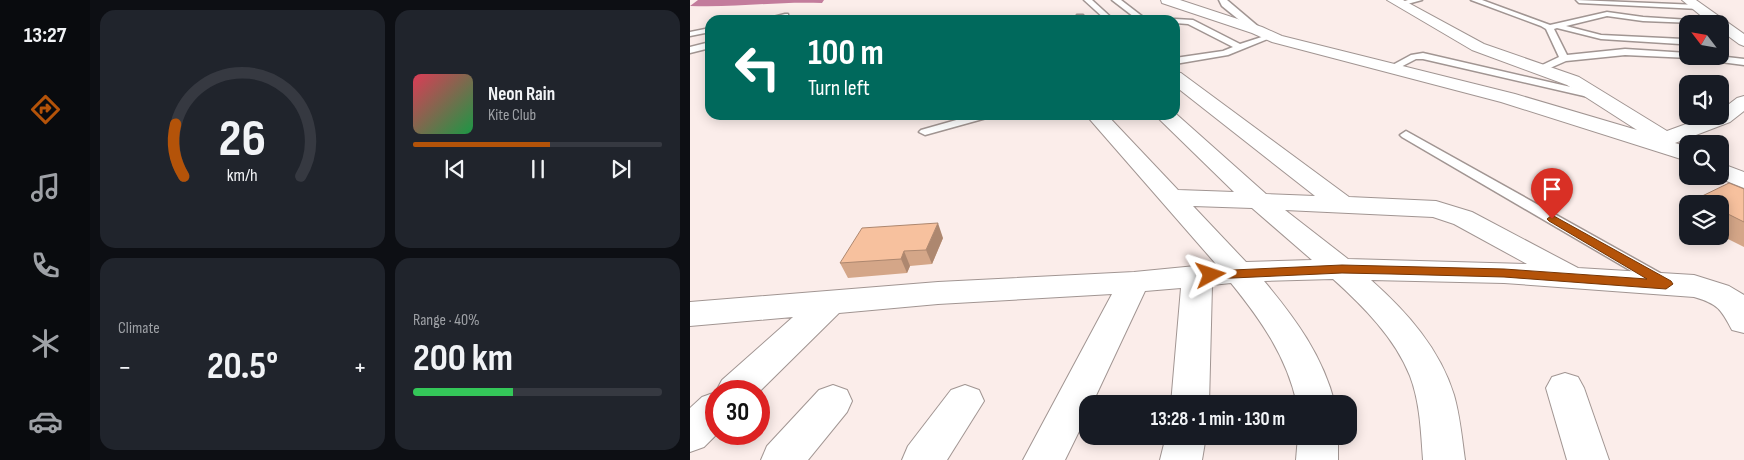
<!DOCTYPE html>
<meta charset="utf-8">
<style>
body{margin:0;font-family:"Sofia Sans Condensed",sans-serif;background:#20242c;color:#f1f3f6;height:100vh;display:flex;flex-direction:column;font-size:19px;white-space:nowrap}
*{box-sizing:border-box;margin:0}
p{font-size:16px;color:#9ea1a6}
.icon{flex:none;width:28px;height:28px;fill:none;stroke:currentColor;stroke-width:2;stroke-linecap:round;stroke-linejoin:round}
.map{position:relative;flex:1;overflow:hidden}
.sheet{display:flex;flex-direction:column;gap:10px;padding:10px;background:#0d0f14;width:600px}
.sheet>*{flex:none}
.guide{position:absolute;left:15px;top:15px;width:475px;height:105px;border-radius:15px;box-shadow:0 2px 12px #0003;background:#00695c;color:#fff;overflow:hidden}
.needle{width:32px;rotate:301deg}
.controls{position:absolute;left:989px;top:15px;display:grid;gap:10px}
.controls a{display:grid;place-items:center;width:50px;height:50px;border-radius:10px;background:#171b24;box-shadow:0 2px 12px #0003;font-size:25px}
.speed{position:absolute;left:15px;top:380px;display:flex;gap:10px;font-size:25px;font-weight:700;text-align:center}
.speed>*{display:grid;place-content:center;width:65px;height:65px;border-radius:50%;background:#171b24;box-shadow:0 2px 12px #0003;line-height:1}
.speed .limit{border:8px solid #d22;background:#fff;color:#111}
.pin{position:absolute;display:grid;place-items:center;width:42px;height:42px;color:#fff;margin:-51px -21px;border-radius:50% 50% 50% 0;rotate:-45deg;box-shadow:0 0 5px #0007}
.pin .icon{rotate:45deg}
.me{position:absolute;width:55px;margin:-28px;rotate:85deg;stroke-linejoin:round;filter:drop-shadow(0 0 4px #0008)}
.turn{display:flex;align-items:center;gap:18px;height:105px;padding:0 20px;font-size:22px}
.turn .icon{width:65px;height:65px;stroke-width:2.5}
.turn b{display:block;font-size:35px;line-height:42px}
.big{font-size:38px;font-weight:700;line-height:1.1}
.sheet .widget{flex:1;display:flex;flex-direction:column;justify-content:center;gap:8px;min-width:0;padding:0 18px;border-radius:15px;background:#20242c}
.sheet .dial{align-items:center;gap:0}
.dial svg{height:130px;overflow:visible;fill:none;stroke:#363941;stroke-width:7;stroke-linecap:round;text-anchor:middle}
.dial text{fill:#f1f3f6;stroke:none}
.song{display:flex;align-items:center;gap:15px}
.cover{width:60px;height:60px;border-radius:8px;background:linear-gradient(135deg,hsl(350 70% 55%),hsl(140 70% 35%))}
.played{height:5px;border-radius:2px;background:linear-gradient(90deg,#b45309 55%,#363941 55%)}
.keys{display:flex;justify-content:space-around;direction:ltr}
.heat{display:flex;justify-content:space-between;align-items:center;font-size:28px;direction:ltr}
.charge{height:8px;border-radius:4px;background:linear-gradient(90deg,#34c759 40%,#363941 0)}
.sheet .tiles{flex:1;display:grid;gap:10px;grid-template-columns:repeat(2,1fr)}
.trip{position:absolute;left:389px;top:395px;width:278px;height:50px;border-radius:15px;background:#171b24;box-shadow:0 2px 12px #0003;font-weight:700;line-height:50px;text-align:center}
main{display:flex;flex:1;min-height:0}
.menu{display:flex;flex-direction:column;width:90px;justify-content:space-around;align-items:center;background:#090b0e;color:#9ea1a6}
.menu .icon{width:35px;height:35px}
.menu .current{color:#b45309}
.menu b{font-size:22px;color:#f1f3f6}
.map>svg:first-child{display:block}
</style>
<main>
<nav class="menu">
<b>13:27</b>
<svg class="icon current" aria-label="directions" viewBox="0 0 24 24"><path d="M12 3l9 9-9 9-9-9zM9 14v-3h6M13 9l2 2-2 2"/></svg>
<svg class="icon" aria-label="music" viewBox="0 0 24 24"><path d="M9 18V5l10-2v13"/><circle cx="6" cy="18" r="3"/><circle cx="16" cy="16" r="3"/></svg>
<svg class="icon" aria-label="phone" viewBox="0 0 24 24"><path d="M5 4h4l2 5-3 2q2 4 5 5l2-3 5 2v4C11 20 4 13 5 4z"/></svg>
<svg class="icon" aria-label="climate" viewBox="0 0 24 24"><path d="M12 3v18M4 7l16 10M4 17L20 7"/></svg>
<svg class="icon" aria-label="car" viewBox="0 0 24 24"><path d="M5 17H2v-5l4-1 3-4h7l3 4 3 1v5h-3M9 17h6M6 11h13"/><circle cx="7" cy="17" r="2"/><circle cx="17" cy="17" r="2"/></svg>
</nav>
<section class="sheet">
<div class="tiles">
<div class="widget dial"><svg viewBox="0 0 100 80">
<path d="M14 69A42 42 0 1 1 86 69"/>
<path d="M14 69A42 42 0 0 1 9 37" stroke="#b45309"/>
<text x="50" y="56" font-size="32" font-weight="700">26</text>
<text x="50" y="72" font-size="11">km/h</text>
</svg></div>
<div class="widget">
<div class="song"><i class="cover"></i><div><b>Neon Rain</b><p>Kite Club</p></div></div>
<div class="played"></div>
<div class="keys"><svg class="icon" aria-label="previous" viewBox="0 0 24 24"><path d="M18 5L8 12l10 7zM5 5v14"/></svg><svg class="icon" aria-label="pause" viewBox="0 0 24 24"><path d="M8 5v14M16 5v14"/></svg><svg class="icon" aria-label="next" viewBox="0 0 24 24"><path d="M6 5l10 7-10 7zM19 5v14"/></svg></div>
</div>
<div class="widget"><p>Climate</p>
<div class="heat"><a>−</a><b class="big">20.5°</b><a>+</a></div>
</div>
<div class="widget"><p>Range · 40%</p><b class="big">200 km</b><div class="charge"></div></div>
</div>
</section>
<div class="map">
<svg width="1054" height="460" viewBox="0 0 1054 460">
<rect width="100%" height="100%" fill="#fbedea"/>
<path fill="#c37c9c" d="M8 0H134L132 3C87 1 45 8 0 6Z"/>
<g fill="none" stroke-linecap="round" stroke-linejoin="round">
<g stroke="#a19592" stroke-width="3">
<g id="lane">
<polygon points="394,0 402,0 424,20 416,20"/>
<polygon points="422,0 431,0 457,20 448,20"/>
<polygon points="529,0 537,0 570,28 570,32 564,32 532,6"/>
<polygon points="718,0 732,0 710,6 706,4"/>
<polygon points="781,0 792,0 860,25 917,12 953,17 1031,22 1035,24 1034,26 1030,26 1030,24 953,21 917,16 876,26 911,35 993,39 994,41 990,44 911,39 867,28 864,29 877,55 935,49 998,53 998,56 1028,56 1054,59 1054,65 1000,58 935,55 876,61 851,72 848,71 848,67 869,57 856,29 851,26"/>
<polygon points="886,0 1009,5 1013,7 1009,9 889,3"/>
<polygon points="95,14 98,14 98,18 71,20"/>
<polygon points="387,15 393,15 396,20 388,20"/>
<polygon points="485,19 503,20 550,44 581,34 585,36 538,55 485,64 485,58 533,51 543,47 498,24 485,23 485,20 482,20"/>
<polygon points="20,28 20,32 0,36 0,32"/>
<polygon points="20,42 20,48 0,53 0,47"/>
<polygon points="733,53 907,93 912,96 907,99 733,59 726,59 705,70 702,71 697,68 721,55"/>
<polygon points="284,115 302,115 300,117 235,135 229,132 231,130"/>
<polygon points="716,131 979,278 981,282 979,286 973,288 967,286 712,137 710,135"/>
</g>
</g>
<g stroke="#a19592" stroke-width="2">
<g id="street">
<polygon points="471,0 490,0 572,27 592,36 825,94 947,130 877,85 782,50 697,0 713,0 794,44 889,77 977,131 1018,116 1030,116 1030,111 1047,98 1054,96 1054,111 1040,122 985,143 998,147 998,157 991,159 811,102 582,42 562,33 472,3"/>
<polygon points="992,0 1006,0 1054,34 1054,46 1049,44 1030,30 1030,24 1021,24"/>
<path d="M485 72 491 73 659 197 746 201 782 212 888 268 1004 275 1039 286 1054 295V333L1042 330C1031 309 1028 304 1004 297L814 283 681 280C717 312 750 349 764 395 770 416 772 438 775 460H733C731 432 730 402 720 376 705 338 673 306 643 279L574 281C605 318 633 356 645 404H607C597 357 571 320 541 283L522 285 519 404H481L491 288 455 291 402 404H398V413L375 460H333L422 294 248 304 149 313 69 392 26 391 32 380 103 317 0 326V302L248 282 444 272 526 264 396 115H417L488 190 544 192 465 115H485V113L576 194 625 196 485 86ZM503 206 562 208 622 260 556 262ZM595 210 743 217 764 224 837 264 658 259Z"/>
<polygon points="1030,163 1054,172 1054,188 1024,176 1030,176"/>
<polygon points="875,373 888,377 894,388 919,460 877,460 856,388 862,377"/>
<polygon points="143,385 157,390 162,401 157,412 118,460 71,460 77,446 129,390"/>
<polygon points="275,385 289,390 294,401 257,460 212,460 218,446 261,390"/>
<polygon points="26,392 27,434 14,447 0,452 0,408 12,397"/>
<polygon points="476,436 516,436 512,460 470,460"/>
<polygon points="608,436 648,436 648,460 606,460"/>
</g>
</g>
<use href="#lane" fill="#fff" fill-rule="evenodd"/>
<use href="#street" fill="#fff" fill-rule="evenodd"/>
</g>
<g fill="#d4a688">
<polygon points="1054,189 1054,247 1030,235 1030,204 1003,204 1006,199"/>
<polygon points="998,212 998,219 994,218"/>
<polygon points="253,238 242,264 220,266 217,273 158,278 150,263"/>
</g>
<g fill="#ad876f">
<polygon points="248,223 253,238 242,264 236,250"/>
<polygon points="214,251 220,266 217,273 211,259"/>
</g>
<g fill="#f7c19e" stroke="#ad876f">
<polygon points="1039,183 1054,189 1054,222 1030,210 1030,204 1016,204 1006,199"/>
<polygon points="248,223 236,250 214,251 211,259 150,263 172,228"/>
</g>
<polygon fill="#b45309" stroke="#753606" points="862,215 981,281 983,284 976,289 814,277 701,274 652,273 521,279 514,275 521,271 652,265 814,269 957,279 859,221 857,219"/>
</svg>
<div class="controls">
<a><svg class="needle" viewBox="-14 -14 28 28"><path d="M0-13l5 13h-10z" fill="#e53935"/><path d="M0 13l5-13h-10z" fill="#9ea1a6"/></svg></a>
<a><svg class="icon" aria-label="sound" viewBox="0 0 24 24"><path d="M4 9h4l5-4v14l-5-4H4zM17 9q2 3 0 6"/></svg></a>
<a><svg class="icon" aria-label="search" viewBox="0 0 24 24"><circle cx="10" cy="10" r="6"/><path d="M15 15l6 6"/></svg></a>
<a><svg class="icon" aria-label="layers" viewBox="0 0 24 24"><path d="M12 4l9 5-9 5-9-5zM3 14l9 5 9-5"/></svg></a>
</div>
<div class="speed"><div class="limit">30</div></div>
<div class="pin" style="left:862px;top:219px;background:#d93025"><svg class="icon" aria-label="arrive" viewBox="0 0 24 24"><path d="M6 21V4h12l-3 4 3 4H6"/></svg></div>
<svg class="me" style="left:521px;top:275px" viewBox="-20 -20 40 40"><path d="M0-17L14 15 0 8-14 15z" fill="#b45309" stroke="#fff" stroke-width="4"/></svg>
<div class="trip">13:28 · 1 min · 130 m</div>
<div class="guide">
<div class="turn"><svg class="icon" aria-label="left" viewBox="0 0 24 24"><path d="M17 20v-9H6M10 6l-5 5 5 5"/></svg><div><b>100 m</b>Turn left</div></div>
</div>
</div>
</main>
